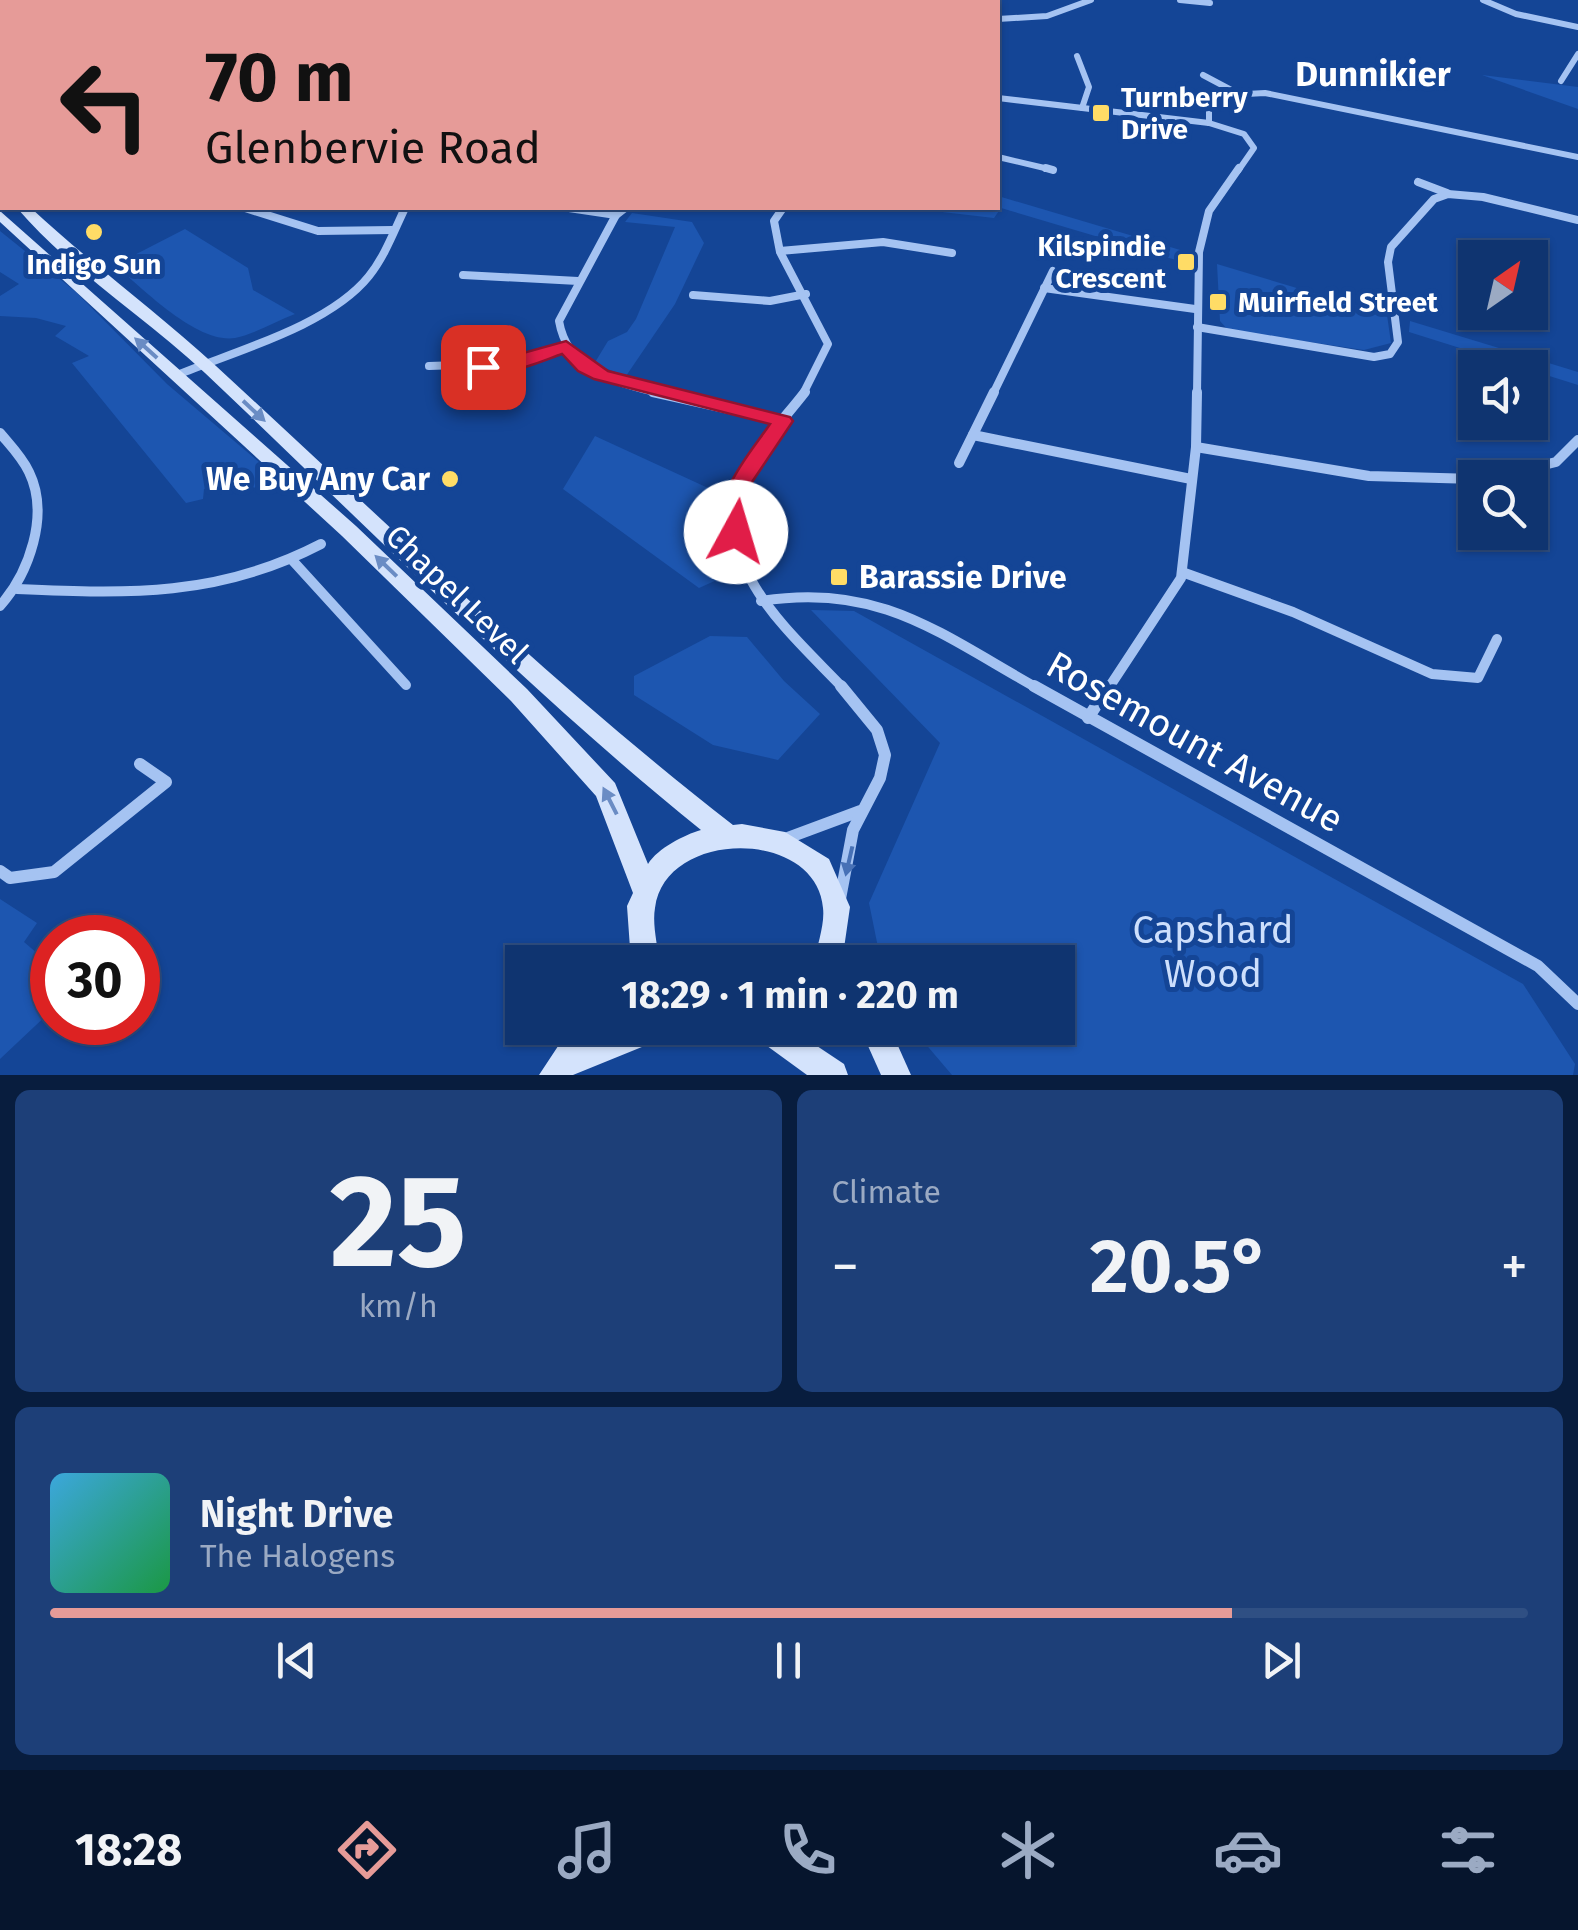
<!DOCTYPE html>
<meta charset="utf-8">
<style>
body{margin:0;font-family:"Fira Sans",sans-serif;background:#1d3f78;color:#f1f3f6;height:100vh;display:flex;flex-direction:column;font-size:38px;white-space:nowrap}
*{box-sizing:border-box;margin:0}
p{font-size:32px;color:#9baac3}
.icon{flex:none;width:55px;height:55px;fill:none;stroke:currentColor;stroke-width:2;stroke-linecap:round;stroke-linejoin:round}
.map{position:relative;height:1075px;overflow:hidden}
.drawer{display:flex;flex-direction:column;gap:15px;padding:15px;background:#081d3e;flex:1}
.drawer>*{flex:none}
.top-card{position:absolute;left:0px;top:0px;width:1000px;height:210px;box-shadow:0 2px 8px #0004,0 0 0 2px #2f4f83;background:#e69b98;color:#111;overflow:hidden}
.needle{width:65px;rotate:34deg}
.fabs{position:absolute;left:1458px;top:240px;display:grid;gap:20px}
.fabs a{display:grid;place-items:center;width:90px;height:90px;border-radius:0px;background:#0f3470;box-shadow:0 2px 8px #0004,0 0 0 2px #2f4f83;font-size:50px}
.speed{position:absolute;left:30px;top:915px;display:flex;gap:20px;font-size:50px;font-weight:700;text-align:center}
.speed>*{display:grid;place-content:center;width:130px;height:130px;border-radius:50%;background:#0f3470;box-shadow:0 2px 8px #0004,0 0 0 2px #2f4f83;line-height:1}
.speed .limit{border:15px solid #d22;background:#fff;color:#111}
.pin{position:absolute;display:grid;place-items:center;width:85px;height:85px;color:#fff;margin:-42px;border-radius:20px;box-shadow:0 5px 15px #0006}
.me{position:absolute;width:110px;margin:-55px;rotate:6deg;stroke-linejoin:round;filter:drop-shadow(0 0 8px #0008)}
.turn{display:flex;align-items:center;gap:35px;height:210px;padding:0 40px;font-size:45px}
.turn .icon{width:130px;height:130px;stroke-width:2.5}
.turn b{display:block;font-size:70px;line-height:85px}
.big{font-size:75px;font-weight:700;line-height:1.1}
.drawer .tile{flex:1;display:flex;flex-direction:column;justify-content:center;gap:15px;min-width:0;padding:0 35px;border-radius:15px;background:#1d3f78}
.drawer .dial{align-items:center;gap:0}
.dial b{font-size:130px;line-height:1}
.song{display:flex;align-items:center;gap:30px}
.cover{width:120px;height:120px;border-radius:15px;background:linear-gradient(135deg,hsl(200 70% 55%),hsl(140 70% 35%))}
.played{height:10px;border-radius:5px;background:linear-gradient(90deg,#e69b98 80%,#2f4f83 80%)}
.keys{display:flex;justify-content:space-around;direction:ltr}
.heat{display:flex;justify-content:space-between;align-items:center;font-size:55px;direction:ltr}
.drawer .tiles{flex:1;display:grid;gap:15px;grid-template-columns:1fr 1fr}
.tile:last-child{grid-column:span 2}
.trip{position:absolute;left:505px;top:945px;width:570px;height:100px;border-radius:0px;background:#0f3470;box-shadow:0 2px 8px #0004,0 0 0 2px #2f4f83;font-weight:700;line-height:100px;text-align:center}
.tab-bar{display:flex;height:160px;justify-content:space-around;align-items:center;background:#06152d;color:#9baac3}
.tab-bar .icon{width:70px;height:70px}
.tab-bar .selected{color:#e69b98}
.tab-bar b{font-size:45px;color:#f1f3f6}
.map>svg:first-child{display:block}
</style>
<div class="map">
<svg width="1578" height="1075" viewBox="0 0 1578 1075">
<rect width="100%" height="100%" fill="#144596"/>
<g fill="#1d56b0">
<polygon points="1482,75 1578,87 1578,109"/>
<polygon points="998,196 1187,252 1186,263 1001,208 994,218 908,208 998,208"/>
<polygon points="632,213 692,222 704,243 675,304 626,376 594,364 608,341 627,332 636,319 675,227 625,222"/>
<path d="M185 229 248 268 253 290 295 314C276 321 255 334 235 338 197 344 142 288 115 265Z"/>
<polygon points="0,231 76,292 167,384 279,479 247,490 246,481 204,489 203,499 186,503 72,363 89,356 55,336 66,326 36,318 0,316 0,296 19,284 0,272"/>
<polygon points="1217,264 1387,315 1391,343 1364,350 1228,330 1220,321"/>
<polygon points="1410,321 1578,372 1578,385 1409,332"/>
<polygon points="595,436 719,493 716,540 728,575 699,588 563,489"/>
<polygon points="811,610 854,611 1523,984 1575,1064 1573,1075 952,1075 912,1028 1058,1028 1058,962 881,962 869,903 940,743"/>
<polygon points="710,636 747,637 784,681 820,714 778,760 713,745 634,695 634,676"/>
<polygon points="0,899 37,923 24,942 52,966 52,1010 0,1059"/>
</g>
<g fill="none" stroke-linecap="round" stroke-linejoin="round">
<g stroke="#a5c3f2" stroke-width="6">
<polyline points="45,0 52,2"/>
<polyline points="320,0 333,2"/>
<polyline points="1180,0 1210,3"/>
<polyline points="1483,0 1516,14 1578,27"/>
<polyline points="303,1 307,0"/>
<polyline points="737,2 779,2"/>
<polyline points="998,19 1047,16 1091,0"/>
<polyline points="1077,56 1089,87 1082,108"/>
<polyline points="1203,75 1235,92"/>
<polyline points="1561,81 1578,54"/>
<polyline points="998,98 1209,123 1244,134 1254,148 1238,171"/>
<polyline points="1209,123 1209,109 1228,95 1265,93 1578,157"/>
<polyline points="998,157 1053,170"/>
</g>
<g stroke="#a5c3f2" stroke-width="8">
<polyline points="1046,168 1053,170"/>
<polyline points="1418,182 1447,193"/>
<polyline points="245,208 318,231 393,230"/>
<polyline points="569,208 616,215"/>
<path d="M625 208 616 215 559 321C568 373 617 382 662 394"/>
<polyline points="783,208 774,221 780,252 828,344 803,394"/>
<polyline points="780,251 883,242 952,253"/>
<polyline points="463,275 578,281"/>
<polyline points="1044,288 1195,309"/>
<polyline points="693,295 770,301 806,294"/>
<polyline points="1197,327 1374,357 1390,354 1398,342 1388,262 1391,247 1434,199 1448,194 1483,197 1578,220"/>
<polyline points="429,366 515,363 566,347"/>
<path d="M177 375C235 351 329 326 369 276 385 256 394 231 405 208"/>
<polyline points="993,394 1053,271"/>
<polyline points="1197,394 1199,252 1209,211 1239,168"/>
</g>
<g stroke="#a5c3f2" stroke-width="10">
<polyline points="653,392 782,421"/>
<path d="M805 392C785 418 760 443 746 473 704 562 789 631 844 689"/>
<path d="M0 433C10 445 22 457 29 472 50 515 29 573 0 606"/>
<polyline points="973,435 1191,479"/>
<polyline points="1196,447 1369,476 1475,479"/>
<polyline points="959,463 994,392"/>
<polyline points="1491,478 1556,462 1578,440"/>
<polyline points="293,561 406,685"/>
<polyline points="1182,572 1293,612 1432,674 1478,678 1497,639"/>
<path d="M17 589C129 594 219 597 321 544"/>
<path d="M761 601C880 582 940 634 1039 689"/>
<polyline points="1108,689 1181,578 1196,447 1197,392"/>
</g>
<g stroke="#a5c3f2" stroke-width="12">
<polyline points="1034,686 1538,966 1578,1004"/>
<polyline points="1088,718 1109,686"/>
<polyline points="782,840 860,811"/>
<polyline points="0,871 10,878 54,872 166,782 140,764"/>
<polyline points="840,899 853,830 880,778 885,755 877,730 841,686"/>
</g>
<g fill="#d4e3fc" fill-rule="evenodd">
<polygon points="0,180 2,181 2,190 0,190"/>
<path d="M17 208H31C90 263 156 311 216 366 386 522 550 683 733 825L742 824 785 832 829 859 850 907 842 962H814C817 946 825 924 823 908 816 828 665 829 655 908 652 925 658 946 659 962H631L627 906 633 893 596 796 511 701 342 536 0 222V211L356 526 527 689 615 783 648 864C658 848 684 835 701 830 526 689 369 528 205 373 145 317 71 271 17 208Z"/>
<polygon points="570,1028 601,1028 599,1035 618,1028 669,1028 664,1038 573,1075 539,1075"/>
<polygon points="751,1028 790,1028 844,1064 848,1075 807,1075 756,1038"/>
<polygon points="860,1028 890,1028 911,1075 881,1075"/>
</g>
</g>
<defs><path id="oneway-solid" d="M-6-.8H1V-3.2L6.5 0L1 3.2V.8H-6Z" transform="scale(2.5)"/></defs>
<g fill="#6a8cc4">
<use href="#oneway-solid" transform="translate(146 348) rotate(-138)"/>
<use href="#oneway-solid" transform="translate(254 411) rotate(43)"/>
<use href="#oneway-solid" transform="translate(386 566) rotate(-136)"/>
<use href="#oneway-solid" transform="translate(610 801) rotate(-117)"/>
</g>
<use fill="#4771b6" href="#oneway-solid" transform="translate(849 861) rotate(103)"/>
<path fill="#e11d48" stroke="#92132f" stroke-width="2.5" d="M566 341 608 371 790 417 793 421 752 482 744 538H727C708 498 749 455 770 424L594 379 578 371 562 354C539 362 494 383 473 367Z"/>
<g fill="#ffdc66" stroke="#144596" stroke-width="4">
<rect x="1091" y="103" width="20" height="20" rx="5"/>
<circle cx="94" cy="232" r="10"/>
<rect x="1176" y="252" width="20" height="20" rx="5"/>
<rect x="1208" y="292" width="20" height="20" rx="5"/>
<circle cx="450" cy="479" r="10"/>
<rect x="829" y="567" width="20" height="20" rx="5"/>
</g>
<g text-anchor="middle" stroke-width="10" stroke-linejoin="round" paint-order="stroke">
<g font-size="28" font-weight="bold" fill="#fff" stroke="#144596" text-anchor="start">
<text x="1121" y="107">Turnberry<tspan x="1121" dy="32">Drive</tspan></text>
<text x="1166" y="256" text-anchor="end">Kilspindie<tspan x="1166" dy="32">Crescent</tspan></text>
<text x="94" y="274" text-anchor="middle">Indigo Sun</text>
<text x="1238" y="312">Muirfield Street</text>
</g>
<g font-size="32" font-weight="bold" fill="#fff" stroke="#144596" text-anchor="end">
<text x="430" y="490">We Buy Any Car</text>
<text x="859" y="588" text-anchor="start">Barassie Drive</text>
</g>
<g font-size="32" fill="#fff" stroke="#144596">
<text transform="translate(457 594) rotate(44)" y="11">Chapel Level</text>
</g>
<g font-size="35" font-weight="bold" fill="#fff" stroke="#144596">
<text x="1373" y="86">Dunnikier</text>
</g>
<g font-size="38" fill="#fff" stroke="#144596">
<text transform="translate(1195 742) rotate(29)" y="13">Rosemount Avenue</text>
</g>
<g font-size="38" fill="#cddffc" stroke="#144596">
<text x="1213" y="943">Capshard<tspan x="1213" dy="44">Wood</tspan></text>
</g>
</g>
</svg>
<div class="fabs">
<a><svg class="needle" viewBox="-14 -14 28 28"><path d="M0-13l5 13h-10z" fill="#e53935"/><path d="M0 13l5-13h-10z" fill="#9baac3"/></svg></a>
<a><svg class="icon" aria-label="sound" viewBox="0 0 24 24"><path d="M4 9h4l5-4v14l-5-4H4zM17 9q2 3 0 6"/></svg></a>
<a><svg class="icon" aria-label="search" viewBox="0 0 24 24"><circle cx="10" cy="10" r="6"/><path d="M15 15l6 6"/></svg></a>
</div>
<div class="speed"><div class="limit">30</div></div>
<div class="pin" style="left:483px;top:367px;background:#d93025"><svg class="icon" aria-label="arrive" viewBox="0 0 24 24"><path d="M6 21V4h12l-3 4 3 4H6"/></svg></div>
<svg class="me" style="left:736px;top:532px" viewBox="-20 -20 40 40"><circle r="19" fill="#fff"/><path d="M0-13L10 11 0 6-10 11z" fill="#e11d48"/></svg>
<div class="trip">18:29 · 1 min · 220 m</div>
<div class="top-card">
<div class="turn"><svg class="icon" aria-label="left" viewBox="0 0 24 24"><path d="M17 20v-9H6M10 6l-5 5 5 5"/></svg><div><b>70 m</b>Glenbervie Road</div></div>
</div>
</div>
<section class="drawer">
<div class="tiles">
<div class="tile dial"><b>25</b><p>km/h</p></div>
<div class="tile"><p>Climate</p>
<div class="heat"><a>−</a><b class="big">20.5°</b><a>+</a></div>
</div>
<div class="tile">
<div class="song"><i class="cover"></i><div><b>Night Drive</b><p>The Halogens</p></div></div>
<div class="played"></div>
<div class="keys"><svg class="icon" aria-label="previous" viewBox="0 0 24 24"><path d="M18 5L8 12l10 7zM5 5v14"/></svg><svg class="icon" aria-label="pause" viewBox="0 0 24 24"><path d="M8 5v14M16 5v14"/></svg><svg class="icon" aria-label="next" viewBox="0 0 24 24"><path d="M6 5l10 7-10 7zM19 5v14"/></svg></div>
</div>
</div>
</section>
<nav class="tab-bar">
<b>18:28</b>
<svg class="icon selected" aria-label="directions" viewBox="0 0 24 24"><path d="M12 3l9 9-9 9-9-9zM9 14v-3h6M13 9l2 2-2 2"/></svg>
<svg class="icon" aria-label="music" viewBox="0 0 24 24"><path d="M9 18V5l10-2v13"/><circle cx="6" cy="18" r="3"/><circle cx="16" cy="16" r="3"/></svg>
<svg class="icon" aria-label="phone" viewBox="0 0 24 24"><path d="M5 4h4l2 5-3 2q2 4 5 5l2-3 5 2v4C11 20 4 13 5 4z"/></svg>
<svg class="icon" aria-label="climate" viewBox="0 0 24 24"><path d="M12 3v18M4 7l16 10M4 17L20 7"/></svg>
<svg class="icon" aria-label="car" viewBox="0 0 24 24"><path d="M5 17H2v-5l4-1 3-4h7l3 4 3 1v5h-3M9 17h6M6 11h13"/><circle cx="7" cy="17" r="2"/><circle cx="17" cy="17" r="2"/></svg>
<svg class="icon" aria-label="filters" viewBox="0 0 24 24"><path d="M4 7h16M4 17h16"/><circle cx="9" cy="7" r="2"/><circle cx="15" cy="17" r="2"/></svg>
</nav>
